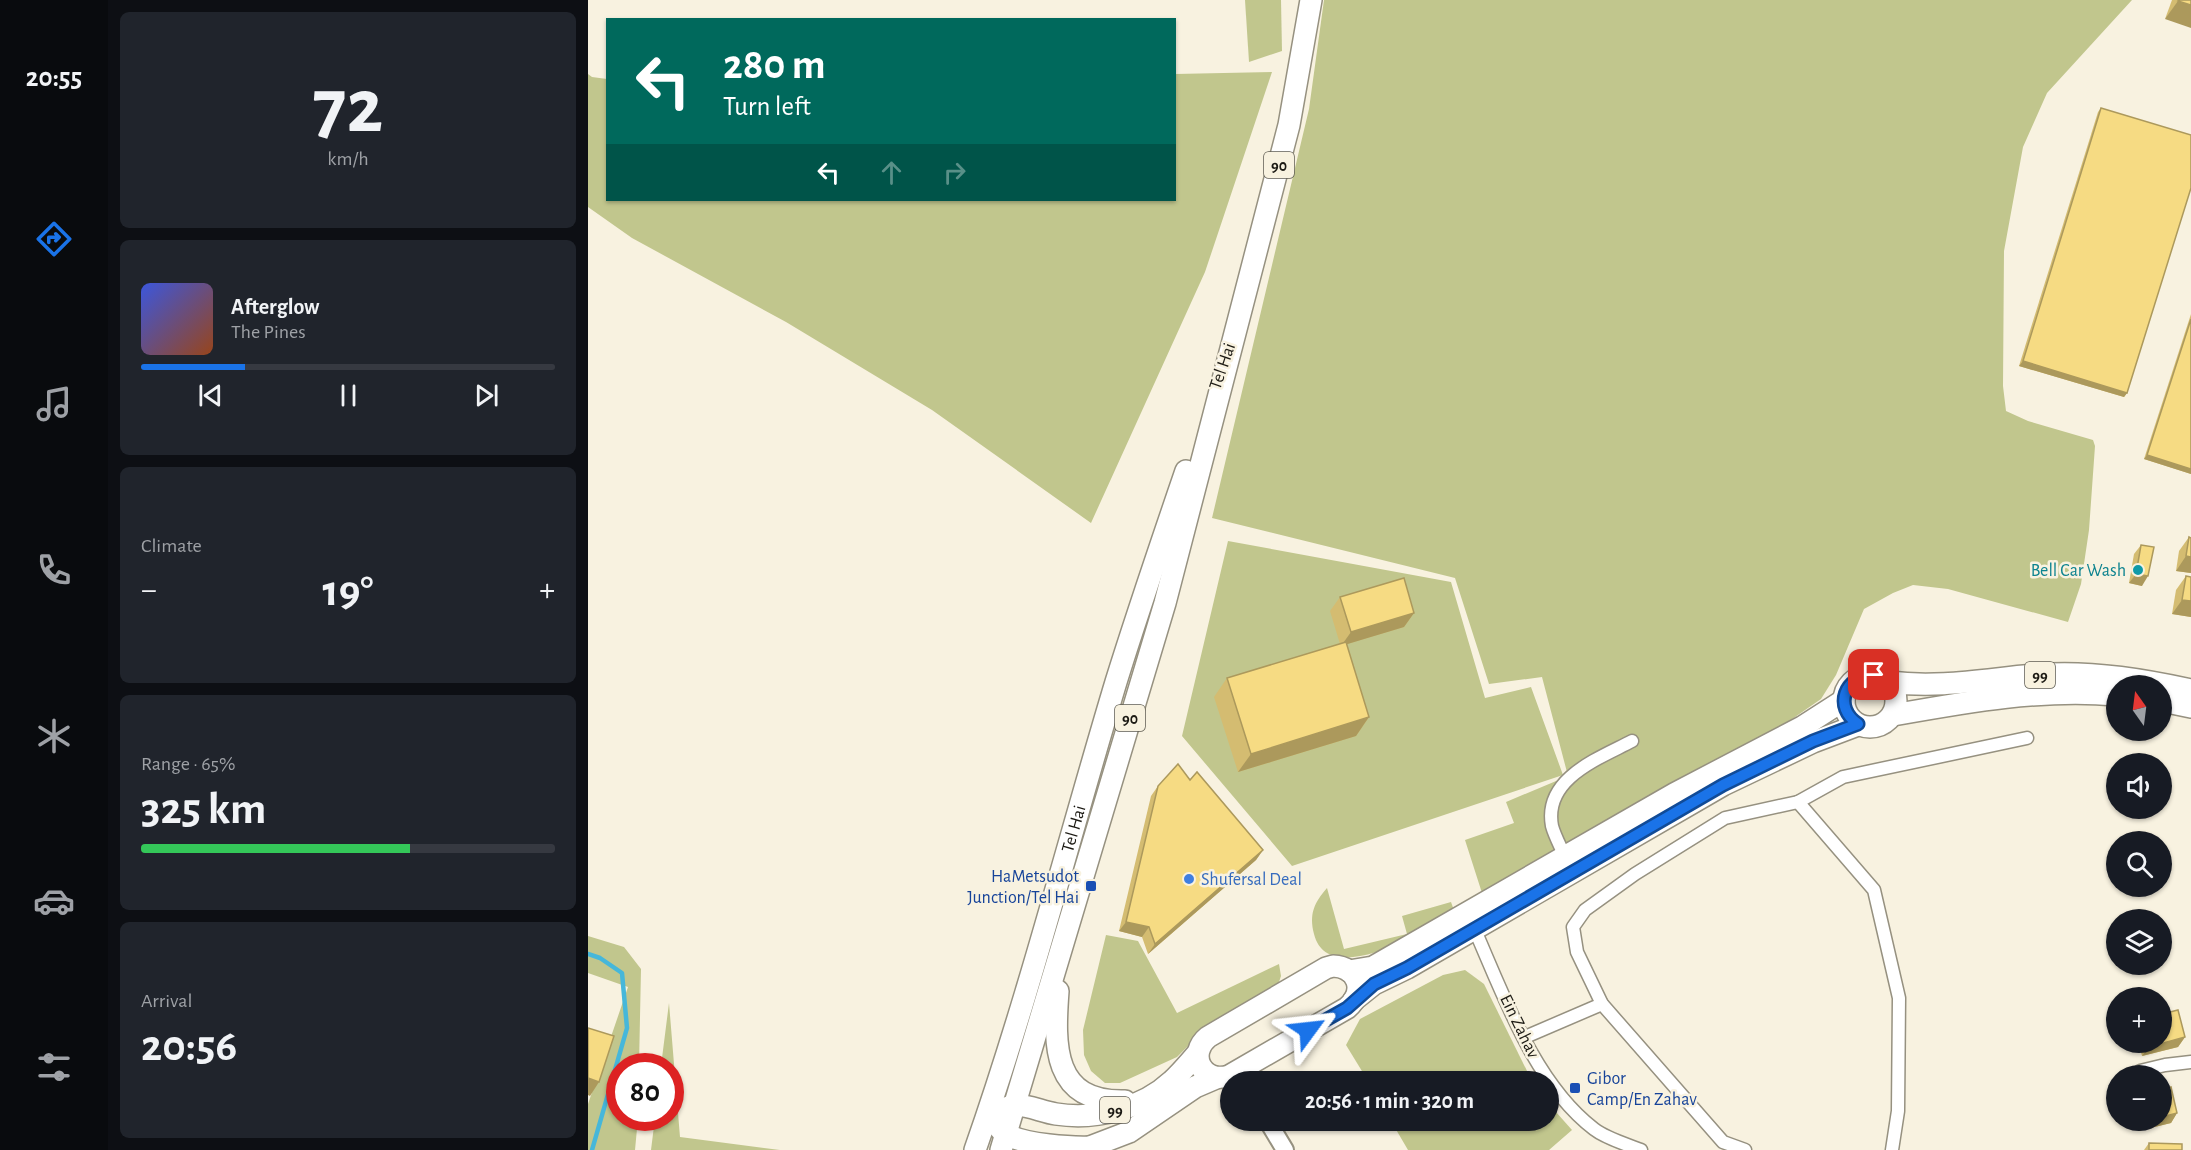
<!DOCTYPE html>
<meta charset="utf-8">
<style>
body{margin:0;font-family:"Alegreya Sans",sans-serif;background:#20242c;color:#f1f3f6;height:100vh;display:flex;flex-direction:column;font-size:22px;white-space:nowrap}
*{box-sizing:border-box;margin:0}
p{font-size:20px;color:#9ea1a6}
.icon{flex:none;width:33px;height:33px;fill:none;stroke:currentColor;stroke-width:2;stroke-linecap:round;stroke-linejoin:round}
.map{position:relative;flex:1;overflow:hidden}
.side{display:flex;flex-direction:column;gap:12px;padding:12px;background:#0d0f14;width:480px}
.side>*{flex:none}
.banner{position:absolute;left:18px;top:18px;width:570px;height:183px;border-radius:0px;box-shadow:0 2px 4px #0004;background:#00695c;color:#fff;overflow:hidden}
.needle{width:39px;rotate:346deg}
.tools{position:absolute;left:1518px;top:675px;display:grid;gap:12px}
.tools a{display:grid;place-items:center;width:66px;height:66px;border-radius:50%;background:#171b24;box-shadow:0 2px 4px #0004;font-size:30px}
.speed{position:absolute;left:18px;top:1053px;display:flex;gap:12px;font-size:30px;font-weight:700;text-align:center}
.speed>*{display:grid;place-content:center;width:78px;height:78px;border-radius:50%;background:#171b24;box-shadow:0 2px 4px #0004;line-height:1}
.speed .limit{border:9px solid #d22;background:#fff;color:#111}
.pin{position:absolute;display:grid;place-items:center;width:51px;height:51px;color:#fff;margin:-26px;border-radius:12px;box-shadow:0 3px 9px #0006}
.me{position:absolute;width:66px;margin:-33px;rotate:60deg;stroke-linejoin:round;filter:drop-shadow(0 0 4px #0008)}
.turn{display:flex;align-items:center;gap:21px;height:126px;padding:0 18px;font-size:27px}
.turn .icon{width:78px;height:78px;stroke-width:2.5}
.turn b{display:block;font-size:42px;line-height:51px}
.lanes{display:flex;align-items:center;height:57px;padding:0 18px;background:#0003;justify-content:center;gap:30px;direction:ltr}
.lanes .off{opacity:.35}
.big{font-size:45px;font-weight:700;line-height:1.1}
.side .tile{flex:1;display:flex;flex-direction:column;justify-content:center;gap:9px;min-width:0;padding:0 21px;border-radius:9px;background:#20242c}
.side .dial{align-items:center;gap:0}
.dial b{font-size:78px;line-height:1}
.song{display:flex;align-items:center;gap:18px}
.cover{width:72px;height:72px;border-radius:9px;background:linear-gradient(135deg,hsl(230 70% 55%),hsl(20 70% 35%))}
.played{height:6px;border-radius:3px;background:linear-gradient(90deg,#1a73e8 25%,#363941 25%)}
.keys{display:flex;justify-content:space-around;direction:ltr}
.heat{display:flex;justify-content:space-between;align-items:center;font-size:33px;direction:ltr}
.charge{height:9px;border-radius:4px;background:linear-gradient(90deg,#34c759 65%,#363941 0)}
.trip{position:absolute;left:632px;top:1071px;width:339px;height:60px;border-radius:30px;background:#171b24;box-shadow:0 2px 4px #0004;font-weight:700;line-height:60px;text-align:center}
main{display:flex;flex:1;min-height:0}
.tabs{display:flex;flex-direction:column;width:108px;justify-content:space-around;align-items:center;background:#090b0e;color:#9ea1a6}
.tabs .icon{width:42px;height:42px}
.tabs .on{color:#1a73e8}
.tabs b{font-size:27px;color:#f1f3f6}
.map>svg:first-child{display:block}
</style>
<main>
<nav class="tabs">
<b>20:55</b>
<svg class="icon on" aria-label="directions" viewBox="0 0 24 24"><path d="M12 3l9 9-9 9-9-9zM9 14v-3h6M13 9l2 2-2 2"/></svg>
<svg class="icon" aria-label="music" viewBox="0 0 24 24"><path d="M9 18V5l10-2v13"/><circle cx="6" cy="18" r="3"/><circle cx="16" cy="16" r="3"/></svg>
<svg class="icon" aria-label="phone" viewBox="0 0 24 24"><path d="M5 4h4l2 5-3 2q2 4 5 5l2-3 5 2v4C11 20 4 13 5 4z"/></svg>
<svg class="icon" aria-label="climate" viewBox="0 0 24 24"><path d="M12 3v18M4 7l16 10M4 17L20 7"/></svg>
<svg class="icon" aria-label="car" viewBox="0 0 24 24"><path d="M5 17H2v-5l4-1 3-4h7l3 4 3 1v5h-3M9 17h6M6 11h13"/><circle cx="7" cy="17" r="2"/><circle cx="17" cy="17" r="2"/></svg>
<svg class="icon" aria-label="filters" viewBox="0 0 24 24"><path d="M4 7h16M4 17h16"/><circle cx="9" cy="7" r="2"/><circle cx="15" cy="17" r="2"/></svg>
</nav>
<section class="side">
<div class="tile dial"><b>72</b><p>km/h</p></div>
<div class="tile">
<div class="song"><i class="cover"></i><div><b>Afterglow</b><p>The Pines</p></div></div>
<div class="played"></div>
<div class="keys"><svg class="icon" aria-label="previous" viewBox="0 0 24 24"><path d="M18 5L8 12l10 7zM5 5v14"/></svg><svg class="icon" aria-label="pause" viewBox="0 0 24 24"><path d="M8 5v14M16 5v14"/></svg><svg class="icon" aria-label="next" viewBox="0 0 24 24"><path d="M6 5l10 7-10 7zM19 5v14"/></svg></div>
</div>
<div class="tile"><p>Climate</p>
<div class="heat"><a>−</a><b class="big">19°</b><a>+</a></div>
</div>
<div class="tile"><p>Range · 65%</p><b class="big">325 km</b><div class="charge"></div></div>
<div class="tile"><p>Arrival</p><b class="big">20:56</b></div>
</section>
<div class="map">
<svg width="1603" height="1150" viewBox="0 0 1603 1150">
<rect width="100%" height="100%" fill="#f8f2e0"/>
<g fill="#c1c68d">
<polygon points="657,0 693,0 694,51 661,62"/>
<polygon points="736,0 1544,0 1459,93 1435,147 1416,251 1415,386 1418,411 1440,421 1505,440 1507,446 1501,530 1493,584 1480,622 1360,589 1325,585 1305,593 1276,609 1248,675 1233,699 1181,735 894,893 877,840 926,823 918,802 980,776 954,677 901,684 867,578 624,518 721,109"/>
<polygon points="684,72 617,272 503,523 344,410 198,322 44,238 0,207 0,74 4,77 19,79 20,200 586,200 587,74"/>
<polygon points="640,541 863,582 897,698 943,687 975,775 704,866 594,736"/>
<path d="M739 888 756 949 819 934 814 916 863 902 868 916C838 930 740 990 726 934 721 914 726 903 739 888Z"/>
<polygon points="518,935 550,941 589,1013 691,964 693,976 690,985 620,1026 589,1057 532,1083 517,1083 503,1071 496,1055 495,1030"/>
<polygon points="0,936 36,947 53,969 51,1066 32,1066 32,1118 50,1118 47,1150 0,1150 0,1104 40,987 0,973"/>
<polygon points="877,970 896,984 944,1081 780,1081 758,1045 772,1019 855,975"/>
<polygon points="81,1003 92,1137 192,1150 63,1150 67,1118 82,1118 82,1066 73,1066"/>
<polygon points="960,1103 984,1130 961,1150 820,1150 803,1121 960,1120"/>
</g>
<g fill="none" stroke-linecap="round" stroke-linejoin="round">
<polyline stroke="#46b7da" stroke-width="4.5" points="0,954 12,958 34,973 39,1028 4,1150"/>
<g stroke="#969180" stroke-width="15">
<g id="street">
<polyline points="1210,802 1286,890 1311,998 1310,1111 1304,1150"/>
<path d="M977 857C973 847 967 837 964 826 955 778 1012 758 1044 741"/>
<path d="M886 928C916 996 946 1083 1006 1129 1019 1139 1038 1144 1053 1150"/>
<polyline points="937,1037 1014,1004"/>
<polyline points="1552,1071 1577,1065 1603,1062"/>
<polyline points="1157,1150 1135,1142 1014,1004 989,952 985,927 997,910 1047,874 1137,818 1210,802 1255,777 1439,738"/>
</g>
</g>
<g stroke="#969180" stroke-width="20">
<polyline id="secondary" points="679,1120 697,1150"/>
</g>
<g stroke="#969180" stroke-width="24">
<g id="highway">
<circle cx="1282" cy="701" r="26"/>
<path d="M1301 682C1357 689 1407 677 1462 674 1509 672 1556 680 1603 690"/>
<polyline points="1574,701 1603,707"/>
<path d="M1305 715C1378 702 1455 688 1528 695"/>
<path d="M745 966C770 967 779 991 759 1008L641 1076C614 1084 599 1054 620 1037L738 968Z"/>
<polyline points="761,971 785,967 1086,794 1214,727 1256,700"/>
<path d="M470 991C466 1045 464 1103 537 1101"/>
<polyline points="766,1000 786,984 819,968 1135,785 1225,742 1270,725"/>
<path d="M414 1110C418 1108 423 1106 427 1105 440 1105 455 1112 468 1114 508 1120 554 1109 584 1081 593 1073 601 1063 609 1054"/>
<path d="M408 1124C411 1127 414 1132 418 1134 436 1145 485 1148 505 1147"/>
<path id="s1" d="M387 1150C441 996 481 838 528 682 550 611 574 541 598 471"/>
<polyline points="413,1150 577,603 701,125 723,0"/>
<polyline points="494,1150 541,1132 607,1087 628,1078"/>
</g>
</g>
<use href="#street" stroke="#fff" stroke-width="12"/>
<use href="#secondary" stroke="#fff" stroke-width="16"/>
<use href="#highway" stroke="#fff" stroke-width="21"/>
</g>
<g fill="#d4bc71">
<polygon points="1584,0 1603,0 1577,19"/>
<polygon points="1513,108 1539,393 1536,397 1431,366 1510,112"/>
<polygon points="1603,314 1603,474 1556,459"/>
<polygon points="1601,537 1603,573 1588,571 1591,551"/>
<polygon points="1553,545 1554,586 1541,583 1546,554"/>
<polygon points="1598,576 1603,617 1584,614 1588,590"/>
<polygon points="752,597 826,613 816,627 759,644 781,717 768,736 650,772 626,697 639,678 752,644 742,611"/>
<polygon points="602,780 675,850 668,860 560,954 554,937 531,931 563,796 570,786"/>
<polygon points="1597,1037 1590,1047 1554,1056 1550,1042 1574,1042"/>
<polygon points="1589,1113 1583,1123 1550,1131 1547,1120 1574,1120"/>
<polygon points="1561,1143 1594,1150 1556,1150"/>
</g>
<g fill="#ac995c">
<polygon points="1590,1 1603,5 1603,28 1577,19"/>
<polygon points="1435,361 1539,393 1536,397 1431,366"/>
<polygon points="1559,455 1603,469 1603,474 1556,459"/>
<polygon points="1598,556 1603,557 1603,573 1588,571"/>
<polygon points="1548,574 1560,576 1554,586 1541,583"/>
<polygon points="1594,600 1603,601 1603,617 1584,614"/>
<polygon points="826,613 816,627 753,646 763,632"/>
<polygon points="781,717 768,736 650,772 663,754"/>
<polygon points="675,850 668,860 560,954 567,944"/>
<polygon points="538,922 561,927 554,937 531,931"/>
<polygon points="1597,1037 1590,1047 1554,1056 1561,1047"/>
<polygon points="0,1078 11,1082 2,1096 0,1095"/>
<polygon points="1589,1113 1583,1123 1550,1131 1556,1121 1574,1120 1574,1117"/>
</g>
<g fill="#f6db83" stroke="#ac995c" stroke-width="1.5">
<polygon points="1591,0 1603,0 1603,5 1590,1"/>
<polygon points="1513,108 1603,135 1603,188 1539,393 1435,361"/>
<polygon points="1603,319 1603,469 1559,455"/>
<polygon points="1601,537 1603,538 1603,557 1598,556"/>
<polygon points="1553,545 1566,547 1560,576 1548,574"/>
<polygon points="1598,576 1603,577 1603,601 1594,600"/>
<polygon points="816,578 826,613 763,632 752,597"/>
<polygon points="758,642 781,717 663,754 639,678"/>
<polygon points="590,764 602,780 609,772 675,850 567,944 561,927 538,922 570,786"/>
<polygon points="1590,1010 1597,1037 1561,1047 1559,1042 1574,1042 1574,1014"/>
<polygon points="0,1028 26,1036 11,1082 0,1078"/>
<polygon points="1583,1087 1589,1113 1574,1117 1574,1089"/>
<polygon points="1561,1143 1594,1144 1594,1150 1561,1150"/>
</g>
<g fill="none" stroke-linecap="round" stroke-linejoin="round">
<g stroke="#114b97" stroke-width="15">
<path id="route" d="M720 1030 759 1008 786 984 819 968 1135 785 1225 741 1270 724C1245 707 1256 676 1286 675"/>
</g>
<use href="#route" stroke="#1a73e8" stroke-width="10"/>
</g>
<circle fill="#0f9aa8" stroke="#f8f2e0" stroke-width="2" cx="1550" cy="570" r="6"/>
<circle fill="#3f7fe0" stroke="#f8f2e0" stroke-width="2" cx="601" cy="879" r="6"/>
<g fill="#1a4fb4" stroke="#f8f2e0" stroke-width="2">
<rect x="497" y="880" width="12" height="12" rx="3"/>
<rect x="981" y="1082" width="12" height="12" rx="3"/>
</g>
<g text-anchor="middle" stroke-width="5" stroke-linejoin="round" paint-order="stroke">
<g fill="#f8f2e0" stroke="#5e5b51" stroke-width="1.5">
<rect x="676" y="152" width="30" height="26" rx="4.5"/>
<rect x="1437" y="662" width="30" height="26" rx="4.5"/>
<rect x="527" y="705" width="30" height="26" rx="4.5"/>
<rect x="512" y="1097" width="30" height="26" rx="4.5"/>
</g>
<g font-size="16" font-weight="bold" fill="#1c1a14">
<text x="691" y="171">90</text>
<text x="1452" y="681">99</text>
<text x="542" y="724">90</text>
<text x="527" y="1116">99</text>
</g>
<g font-size="18" fill="#1c1a14" stroke="#f8f2e0">
<text transform="translate(634 366) rotate(-71)" y="6">Tel Hai</text>
<text dy="6" stroke="none"><textPath href="#s1" startOffset="336">Tel Hai</textPath></text>
<text transform="translate(932 1026) rotate(64)" y="6">Ein Zahav</text>
</g>
<g font-size="18" fill="#0d838f" stroke="#f8f2e0" text-anchor="end">
<text x="1538" y="576">Bell Car Wash</text>
</g>
<g font-size="18" fill="#164399" stroke="#f8f2e0" text-anchor="end">
<text x="491" y="882">HaMetsudot<tspan x="491" dy="21">Junction/Tel Hai</tspan></text>
<text x="999" y="1084" text-anchor="start">Gibor<tspan x="999" dy="21">Camp/En Zahav</tspan></text>
</g>
<g font-size="18" fill="#366cbe" stroke="#f8f2e0" text-anchor="start">
<text x="613" y="885">Shufersal Deal</text>
</g>
</g>
</svg>
<div class="tools">
<a><svg class="needle" viewBox="-14 -14 28 28"><path d="M0-13l5 13h-10z" fill="#e53935"/><path d="M0 13l5-13h-10z" fill="#9ea1a6"/></svg></a>
<a><svg class="icon" aria-label="sound" viewBox="0 0 24 24"><path d="M4 9h4l5-4v14l-5-4H4zM17 9q2 3 0 6"/></svg></a>
<a><svg class="icon" aria-label="search" viewBox="0 0 24 24"><circle cx="10" cy="10" r="6"/><path d="M15 15l6 6"/></svg></a>
<a><svg class="icon" aria-label="layers" viewBox="0 0 24 24"><path d="M12 4l9 5-9 5-9-5zM3 14l9 5 9-5"/></svg></a>
<a>+</a>
<a>−</a>
</div>
<div class="speed"><div class="limit">80</div></div>
<div class="pin" style="left:1286px;top:675px;background:#d93025"><svg class="icon" aria-label="arrive" viewBox="0 0 24 24"><path d="M6 21V4h12l-3 4 3 4H6"/></svg></div>
<svg class="me" style="left:720px;top:1030px" viewBox="-20 -20 40 40"><path d="M0-17L14 15 0 8-14 15z" fill="#1a73e8" stroke="#fff" stroke-width="4"/></svg>
<div class="trip">20:56 · 1 min · 320 m</div>
<div class="banner">
<div class="turn"><svg class="icon" aria-label="left" viewBox="0 0 24 24"><path d="M17 20v-9H6M10 6l-5 5 5 5"/></svg><div><b>280 m</b>Turn left</div></div>
<div class="lanes"><svg class="icon" aria-label="left" viewBox="0 0 24 24"><path d="M17 20v-9H6M10 6l-5 5 5 5"/></svg><svg class="icon off" aria-label="ahead" viewBox="0 0 24 24"><path d="M12 20V5M6 11l6-6 6 6"/></svg><svg class="icon off" aria-label="right" viewBox="0 0 24 24"><path d="M7 20v-9h11M14 6l5 5-5 5"/></svg></div>
</div>
</div>
</main>
